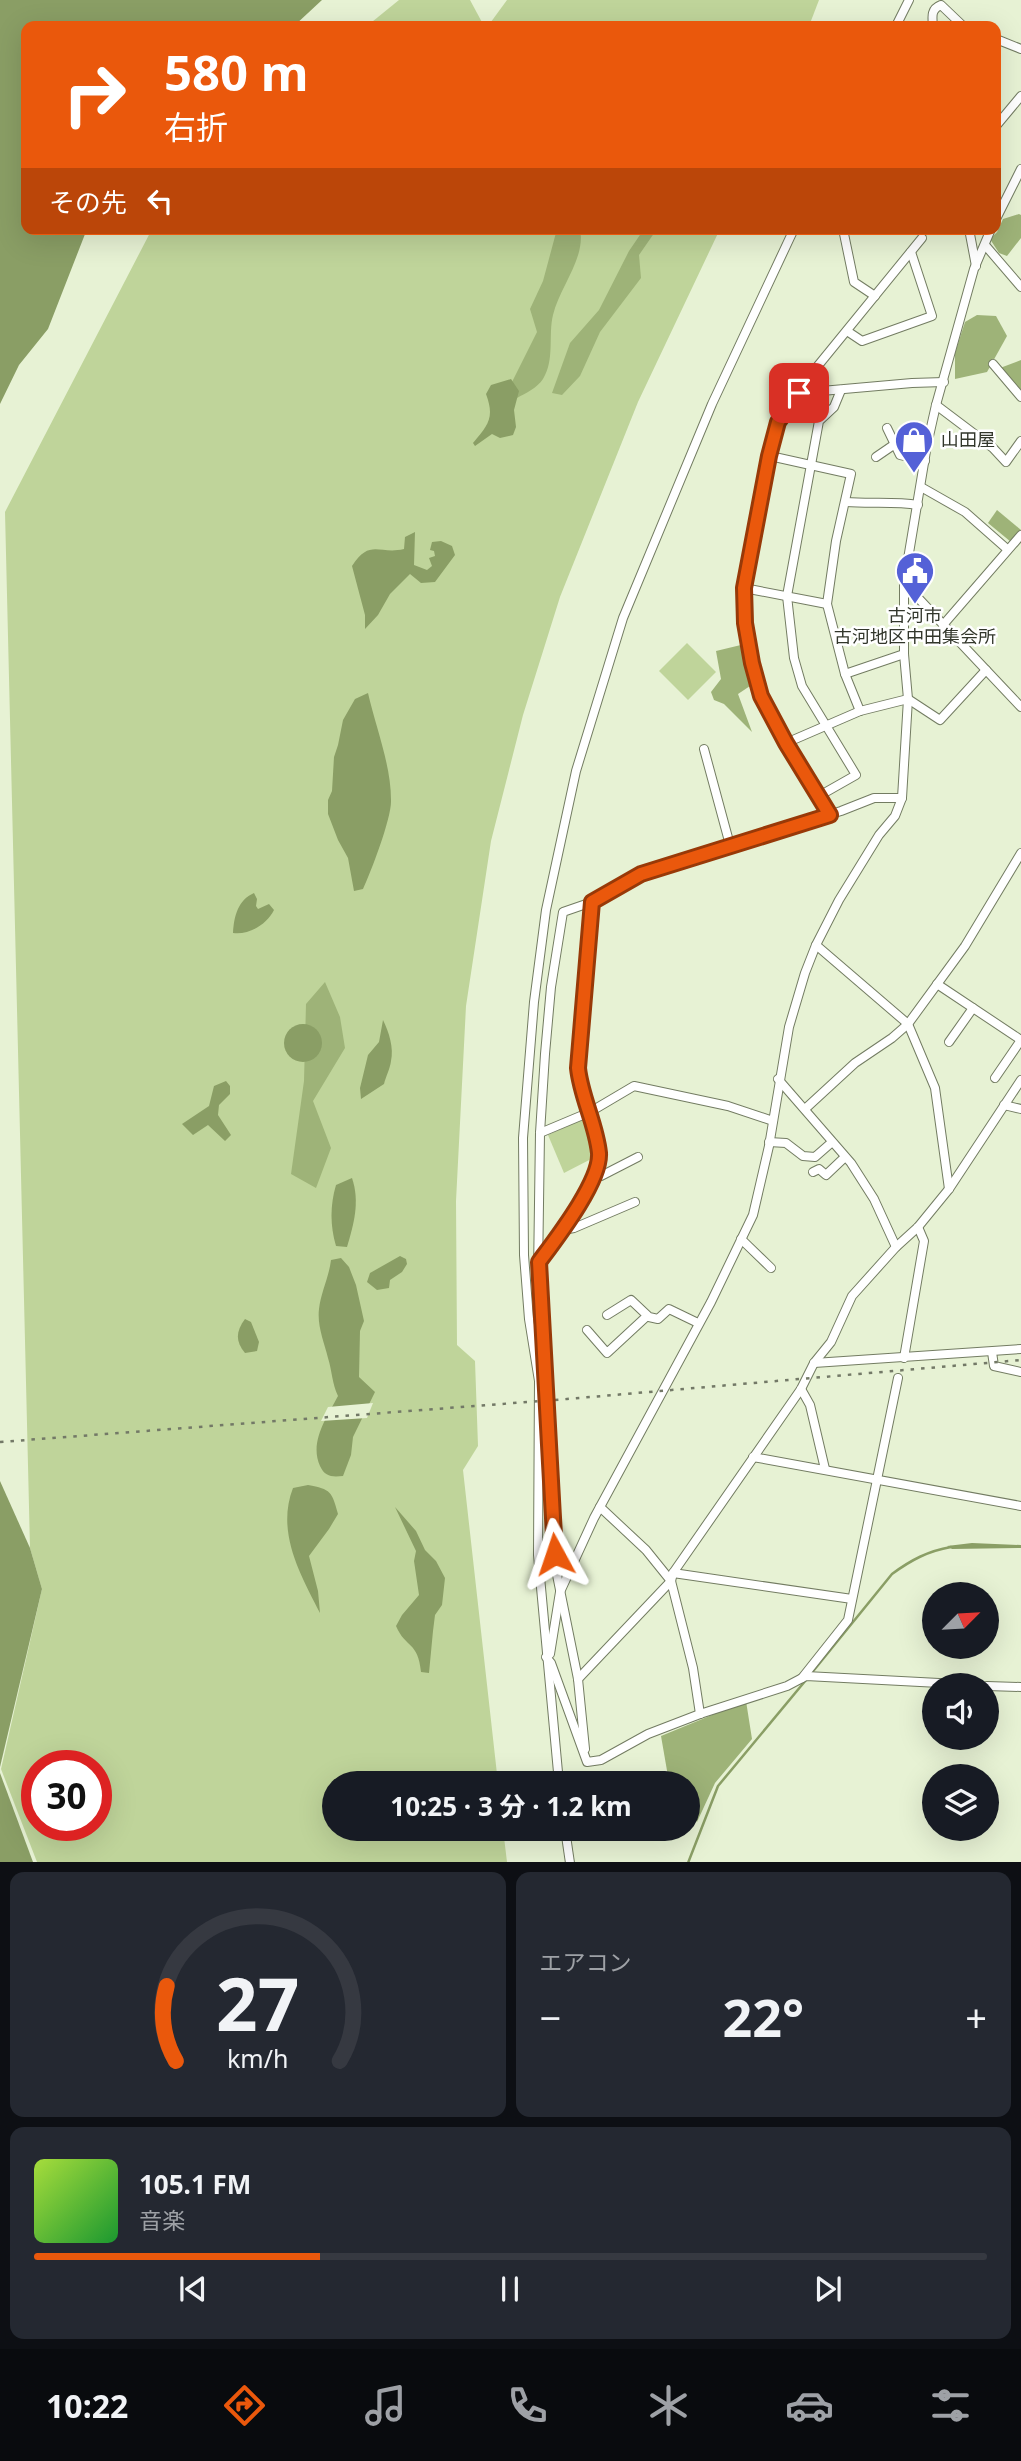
<!DOCTYPE html>
<html lang="ja">
<meta charset="utf-8">
<style>
body{margin:0;font-family:"Noto Sans","Noto Sans JP",sans-serif;background:#242831;color:#f1f3f6;height:100vh;display:flex;flex-direction:column;font-size:26px;white-space:nowrap}
*{box-sizing:border-box;margin:0}
p{font-size:23px;color:#9ea1a6}
.icon{flex:none;width:38px;height:38px;fill:none;stroke:currentColor;stroke-width:2;stroke-linecap:round;stroke-linejoin:round}
.map{position:relative;height:1862px;overflow:hidden}
.sheet{display:flex;flex-direction:column;gap:10px;padding:10px;background:#0d0f14;flex:1}
.sheet>*{flex:none}
.banner{position:absolute;left:21px;top:21px;width:980px;height:214px;border-radius:14px;box-shadow:0 7px 28px #0002;background:#ea580c;color:#fff;overflow:hidden}
.needle{width:46px;rotate:66deg}
.fabs{position:absolute;left:922px;top:1582px;display:grid;gap:14px}
.fabs a{display:grid;place-items:center;width:77px;height:77px;border-radius:50%;background:#171b24;box-shadow:0 7px 28px #0002;font-size:35px}
.speed{position:absolute;left:21px;top:1750px;display:flex;gap:14px;font-size:35px;font-weight:700;text-align:center}
.speed>*{display:grid;place-content:center;width:91px;height:91px;border-radius:50%;background:#171b24;box-shadow:0 7px 28px #0002;line-height:1}
.speed .limit{border:10px solid #d22;background:#fff;color:#111}
.pin{position:absolute;display:grid;place-items:center;width:60px;height:60px;color:#fff;margin:-30px;border-radius:14px;box-shadow:0 4px 10px #0006}
.me{position:absolute;width:77px;margin:-38px;rotate:355deg;stroke-linejoin:round;filter:drop-shadow(0 0 5px #0008)}
.turn{display:flex;align-items:center;gap:24px;height:147px;padding:0 28px;font-size:32px}
.turn .icon{width:91px;height:91px;stroke-width:2.5}
.turn b{display:block;font-size:49px;line-height:60px}
.then{display:flex;align-items:center;height:66px;padding:0 28px;background:#0003;gap:14px;font-size:26px}
.big{font-size:52px;font-weight:700;line-height:1.1}
.sheet .widget{flex:1;display:flex;flex-direction:column;justify-content:center;gap:10px;min-width:0;padding:0 24px;border-radius:14px;background:#242831}
.sheet .dial{align-items:center;gap:0}
.dial svg{height:182px;overflow:visible;fill:none;stroke:#363941;stroke-width:7;stroke-linecap:round;text-anchor:middle}
.dial text{fill:#f1f3f6;stroke:none}
.song{display:flex;align-items:center;gap:21px}
.cover{width:84px;height:84px;border-radius:10px;background:linear-gradient(135deg,hsl(80 70% 55%),hsl(130 70% 35%))}
.played{height:7px;border-radius:4px;background:linear-gradient(90deg,#ea580c 30%,#363941 30%)}
.keys{display:flex;justify-content:space-around;direction:ltr}
.heat{display:flex;justify-content:space-between;align-items:center;font-size:38px;direction:ltr}
.sheet .tiles{flex:1;display:grid;gap:10px;grid-template-columns:1fr 1fr}
.widget:last-child{grid-column:span 2}
.trip{position:absolute;left:322px;top:1771px;width:378px;height:70px;border-radius:35px;background:#171b24;box-shadow:0 7px 28px #0002;font-weight:700;line-height:70px;text-align:center}
.dock{display:flex;height:112px;justify-content:space-around;align-items:center;background:#090b0e;color:#9ea1a6}
.dock .icon{width:49px;height:49px}
.dock .on{color:#ea580c}
.dock b{font-size:32px;color:#f1f3f6}
.map>svg:first-child{display:block}
</style>
<div class="map">
<svg width="1021" height="1863" viewBox="0 0 1021 1863">
<rect width="100%" height="100%" fill="#e7f2d4"/>
<g fill="#bfd49a" fill-rule="evenodd">
<polygon points="399,0 470,0 484,26 367,26"/>
<polygon points="507,0 819,0 809,26 488,26"/>
<path d="M152 229H720L638 402 560 597 523 715 491 841 466 1006 456 1201 457 1345 475 1361 478 1446 463 1470 498 1783H334V1829H503L507 1862H37L1 1769 42 1589 30 1548 5 512ZM37 1766H96V1825H37Z"/>
<polygon points="687,643 716,672 688,700 659,671"/>
<polygon points="586,1118 595,1157 564,1173 548,1135"/>
</g>
<g fill="#9eb378">
<polygon points="1019,214 1021,215 1021,238 1007,256 999,253 990,239 997,232 1003,219"/>
<path d="M557 229H580C586 258 560 286 553 315 548 335 555 360 543 379 537 388 526 393 517 398L511 384 537 332 530 309 543 281Z"/>
<polygon points="644,229 657,229 639,255 641,278 600,332 580,376 562,395 552,393 570,343 599,310 629,251"/>
<polygon points="977,315 996,316 1007,336 987,372 955,379 955,353 965,322"/>
<polygon points="1021,360 1021,393 1000,368"/>
<polygon points="997,510 1021,530 1011,542 988,523"/>
<polygon points="745,644 753,684 738,694 752,732 724,704 714,700 711,692 721,679 716,651"/>
<polygon points="325,982 340,1017 345,1048 313,1101 331,1148 316,1188 291,1174 304,1081 306,1004"/>
<polygon points="746,1701 752,1739 715,1783 697,1822 688,1808 688,1783 669,1782 661,1736"/>
</g>
<g fill="#8a9e65">
<polygon points="0,0 322,0 294,26 26,26 26,229 87,229 48,329 19,365 0,404"/>
<path d="M511 379 519 391 514 410 516 427 513 435 500 438 492 434 475 446 473 443C488 425 495 418 486 394L491 385Z"/>
<path d="M415 532 414 565 427 570 432 566 429 558 435 556 434 551 430 550 432 542 441 541 452 546 455 555 435 582 421 583 410 574 390 594 378 615 365 629V615L352 566C370 538 379 555 404 549L405 537Z"/>
<path d="M368 693C376 728 391 765 391 800 392 817 371 872 363 889L354 891 348 858 338 840 328 814V800L332 791 334 757 338 745 343 720 355 699Z"/>
<path d="M254 893 257 899 256 906 258 909 269 904 274 910C267 924 250 935 233 933 234 916 238 900 254 893Z"/>
<path d="M383 1020C389 1032 394 1048 391 1061 390 1069 386 1076 384 1084L361 1099 360 1088 368 1055 379 1042Z"/>
<circle cx="303" cy="1043" r="19"/>
<polygon points="226,1081 230,1086 230,1094 219,1105 218,1115 231,1135 225,1141 208,1125 193,1135 182,1124 209,1106 214,1086"/>
<path d="M352 1178C360 1202 354 1223 347 1247L336 1246C330 1226 330 1205 336 1185Z"/>
<polygon points="400,1256 406,1259 407,1264 402,1272 390,1280 389,1288 377,1290 367,1282 370,1273"/>
<path d="M341 1258 349 1267 356 1285 364 1321 360 1331 359 1377 375 1392 353 1437 351 1455 343 1476C332 1477 325 1477 320 1466 309 1442 327 1417 338 1396 332 1383 332 1371 328 1358 324 1342 317 1326 319 1309 321 1292 329 1277 331 1260Z"/>
<path d="M245 1319 251 1322 259 1342 257 1351 245 1353C235 1341 236 1331 245 1319Z"/>
<polygon points="0,1481 30,1548 42,1589 0,1767"/>
<path d="M308 1485C331 1489 332 1492 338 1514L329 1529 309 1556 318 1591 320 1613C300 1574 276 1532 293 1488Z"/>
<path d="M395 1507 416 1531 425 1550 436 1561 445 1578 442 1605 435 1615 433 1631 429 1673 421 1672C418 1641 406 1649 396 1626L402 1615 419 1595 414 1561 416 1551Z"/>
<polygon points="972,1543 1021,1545 1021,1548 952,1549 947,1546"/>
<polygon points="0,1773 33,1862 0,1862"/>
</g>
<polygon fill="#e7f2d4" points="373,1403 367,1418 321,1421 328,1407"/>
<g fill="none" stroke-linecap="round" stroke-linejoin="round">
<g stroke="#8a9e65" stroke-width="2.5">
<path d="M810 1675 892 1574C911 1560 928 1551 951 1547"/>
<polyline points="688,1863 718,1786 806,1680"/>
</g>
<g stroke="#737c62" stroke-width="10">
<g id="minor">
<polyline points="896,26 909,0"/>
<path d="M933 26C932 16 931 9 941 5L963 26"/>
<polyline points="996,39 1021,49"/>
<polyline points="996,126 1021,96"/>
<polyline points="996,219 1021,169"/>
<polyline points="843,229 854,282 875,296"/>
<polyline points="969,229 976,266"/>
<polyline points="985,245 1021,287"/>
<polyline points="847,331 862,341 932,316 911,252"/>
<polyline points="993,364 1021,397"/>
<polyline points="799,393 912,383 944,382"/>
<polyline points="936,405 993,448 1006,462 1021,441"/>
<polyline points="887,428 900,455 925,461"/>
<polyline points="770,456 851,474 836,541 827,604 845,674 860,711"/>
<polyline points="876,457 895,444"/>
<polyline points="921,487 965,512 1007,549"/>
<path d="M846 502C871 504 894 501 918 505"/>
<polyline points="904,583 1021,707"/>
<polyline points="744,588 827,604"/>
<polyline points="943,625 1021,535"/>
<polyline points="845,674 904,654"/>
<polyline points="786,743 860,711 908,699 940,720 986,670"/>
<polyline points="704,749 730,845"/>
<polyline points="819,796 856,775 802,686 794,658 787,596 819,421 834,407 841,390"/>
<polyline points="830,815 786,743 761,696 752,663 745,623 744,588 778,422 812,373 922,238"/>
<polyline points="592,902 578,1068 580,1083 590,1112 634,1086 728,1106 773,1121"/>
<polyline points="816,945 908,1024 935,1088 949,1189"/>
<polyline points="937,984 1021,1040"/>
<polyline points="949,1042 973,1008"/>
<polyline points="995,1078 1021,1040"/>
<polyline points="778,1079 851,1163 874,1199 896,1247"/>
<polyline points="1004,1105 1021,1109"/>
<polyline points="805,1109 855,1063 892,1038 908,1024 965,946 1021,853"/>
<polyline points="769,1142 786,1143 803,1156 815,1157 831,1143"/>
<polyline points="813,1172 819,1169 826,1175 845,1157"/>
<polyline points="595,1174 601,1176 638,1157"/>
<polyline points="563,1230 574,1228 635,1202"/>
<polyline points="741,1239 771,1268"/>
<path d="M540 1261C554 1242 597 1183 599 1161 600 1145 593 1127 590 1112L540 1133"/>
<polyline points="607,1315 631,1300 649,1317 658,1319 669,1309 698,1323"/>
<polyline points="587,1330 607,1353 647,1316"/>
<polyline points="992,1352 994,1366 1021,1372"/>
<polyline points="904,1358 924,1241 918,1227"/>
<polyline points="814,1363 1021,1349"/>
<polyline points="801,1389 810,1405 825,1469"/>
<polyline points="753,1457 1021,1506"/>
<polyline points="600,1507 646,1550 671,1581 693,1668 700,1714"/>
<polyline points="673,1573 852,1599"/>
<polyline points="802,1678 848,1620 898,1378"/>
<polyline points="578,1679 671,1581 673,1573 801,1389 814,1363 831,1342 852,1296 896,1247 918,1227 949,1189 1021,1080"/>
<polyline points="977,1685 806,1676 787,1686 700,1714 648,1734 601,1760 587,1762 551,1663 546,1657 550,1654 560,1592 594,1518 711,1302 753,1215 769,1146 789,1027 805,973 816,945 839,900 879,835 895,816 902,798 908,699 904,654 904,583 927,445 936,405 974,269 991,229"/>
<polyline points="987,1686 1021,1687"/>
<polyline points="585,1749 578,1679 557,1575 538,1274 540,1133 545,1054 551,987 563,912 592,902 641,874 665,866 841,811 874,798 902,798"/>
<polyline points="559,1783 538,1555 539,1381 529,1319 524,1255 523,1138 534,1002 546,910 576,771 623,618 712,404 794,229"/>
<polyline points="565,1829 570,1863"/>
</g>
</g>
<use href="#minor" stroke="#fff" stroke-width="8"/>
<polyline stroke="#737967" stroke-width="2.5" stroke-dasharray="3.5 7" stroke-linecap="butt" points="0,1442 567,1399 1021,1360"/>
</g>
<g fill="none" stroke-linecap="round" stroke-linejoin="round">
<g stroke="#983908" stroke-width="18">
<path id="route" d="M555 1554 539 1262C556 1239 601 1181 599 1153 596 1124 581 1097 578 1068L592 902 641 874 830 815 786 743 761 696 752 663 745 623 744 588 769 456 778 422 799 393"/>
</g>
<use href="#route" stroke="#ea580c" stroke-width="12"/>
</g>
<defs>
<g id="shop-pin" transform="scale(2.0125)"><path d="M0 17L-7.5 6A9.5 9.5 0 1 1 7.5 6Z" fill="#5461d7" stroke="#fff"/><path d="M-5-2.5h2.3a2.7 3.5 0 0 1 5.4 0H5L5.5 6h-11ZM-1.5-2.5h3a1.5 2.3 0 0 0-3 0Z" fill="#fff"/></g>
<g id="civic-pin" transform="scale(2.0125)"><path d="M0 17L-7.5 6A9.5 9.5 0 1 1 7.5 6Z" fill="#5461d7" stroke="#fff"/><path d="M-.6-6.5H3V-4.5H.6V-3L4-1V1h2V6H-6V1h2V-1L-.6-3ZM-1.2 2.5V6h2.4V2.5Z" fill="#fff"/></g>
</defs>
<g fill-rule="evenodd">
<use href="#shop-pin" x="914" y="440"/>
<use href="#civic-pin" x="915" y="571"/>
</g>
<g text-anchor="middle" stroke-width="5" stroke-linejoin="round" paint-order="stroke">
<g font-size="18" fill="#32362b" stroke="#fff" text-anchor="start">
<text x="941" y="446">山田屋</text>
<text x="915" y="622" text-anchor="middle">古河市<tspan x="915" dy="21">古河地区中田集会所</tspan></text>
</g>
</g>
</svg>
<div class="fabs">
<a><svg class="needle" viewBox="-14 -14 28 28"><path d="M0-13l5 13h-10z" fill="#e53935"/><path d="M0 13l5-13h-10z" fill="#9ea1a6"/></svg></a>
<a><svg class="icon" aria-label="sound" viewBox="0 0 24 24"><path d="M4 9h4l5-4v14l-5-4H4zM17 9q2 3 0 6"/></svg></a>
<a><svg class="icon" aria-label="layers" viewBox="0 0 24 24"><path d="M12 4l9 5-9 5-9-5zM3 14l9 5 9-5"/></svg></a>
</div>
<div class="speed"><div class="limit">30</div></div>
<div class="pin" style="left:799px;top:393px;background:#d93025"><svg class="icon" aria-label="arrive" viewBox="0 0 24 24"><path d="M6 21V4h12l-3 4 3 4H6"/></svg></div>
<svg class="me" style="left:555px;top:1554px" viewBox="-20 -20 40 40"><path d="M0-17L14 15 0 8-14 15z" fill="#ea580c" stroke="#fff" stroke-width="4"/></svg>
<div class="trip">10:25 · 3 分 · 1.2 km</div>
<div class="banner">
<div class="turn"><svg class="icon" aria-label="right" viewBox="0 0 24 24"><path d="M7 20v-9h11M14 6l5 5-5 5"/></svg><div><b>580 m</b>右折</div></div>
<div class="then">その先<svg class="icon" aria-label="left" viewBox="0 0 24 24"><path d="M17 20v-9H6M10 6l-5 5 5 5"/></svg></div>
</div>
</div>
<section class="sheet">
<div class="tiles">
<div class="widget dial"><svg viewBox="0 0 100 80">
<path d="M14 69A42 42 0 1 1 86 69"/>
<path d="M14 69A42 42 0 0 1 10 36" stroke="#ea580c"/>
<text x="50" y="56" font-size="32" font-weight="700">27</text>
<text x="50" y="72" font-size="11">km/h</text>
</svg></div>
<div class="widget"><p>エアコン</p>
<div class="heat"><a>−</a><b class="big">22°</b><a>+</a></div>
</div>
<div class="widget">
<div class="song"><i class="cover"></i><div><b>105.1 FM</b><p>音楽</p></div></div>
<div class="played"></div>
<div class="keys"><svg class="icon" aria-label="previous" viewBox="0 0 24 24"><path d="M18 5L8 12l10 7zM5 5v14"/></svg><svg class="icon" aria-label="pause" viewBox="0 0 24 24"><path d="M8 5v14M16 5v14"/></svg><svg class="icon" aria-label="next" viewBox="0 0 24 24"><path d="M6 5l10 7-10 7zM19 5v14"/></svg></div>
</div>
</div>
</section>
<nav class="dock">
<b>10:22</b>
<svg class="icon on" aria-label="directions" viewBox="0 0 24 24"><path d="M12 3l9 9-9 9-9-9zM9 14v-3h6M13 9l2 2-2 2"/></svg>
<svg class="icon" aria-label="music" viewBox="0 0 24 24"><path d="M9 18V5l10-2v13"/><circle cx="6" cy="18" r="3"/><circle cx="16" cy="16" r="3"/></svg>
<svg class="icon" aria-label="phone" viewBox="0 0 24 24"><path d="M5 4h4l2 5-3 2q2 4 5 5l2-3 5 2v4C11 20 4 13 5 4z"/></svg>
<svg class="icon" aria-label="climate" viewBox="0 0 24 24"><path d="M12 3v18M4 7l16 10M4 17L20 7"/></svg>
<svg class="icon" aria-label="car" viewBox="0 0 24 24"><path d="M5 17H2v-5l4-1 3-4h7l3 4 3 1v5h-3M9 17h6M6 11h13"/><circle cx="7" cy="17" r="2"/><circle cx="17" cy="17" r="2"/></svg>
<svg class="icon" aria-label="filters" viewBox="0 0 24 24"><path d="M4 7h16M4 17h16"/><circle cx="9" cy="7" r="2"/><circle cx="15" cy="17" r="2"/></svg>
</nav>
